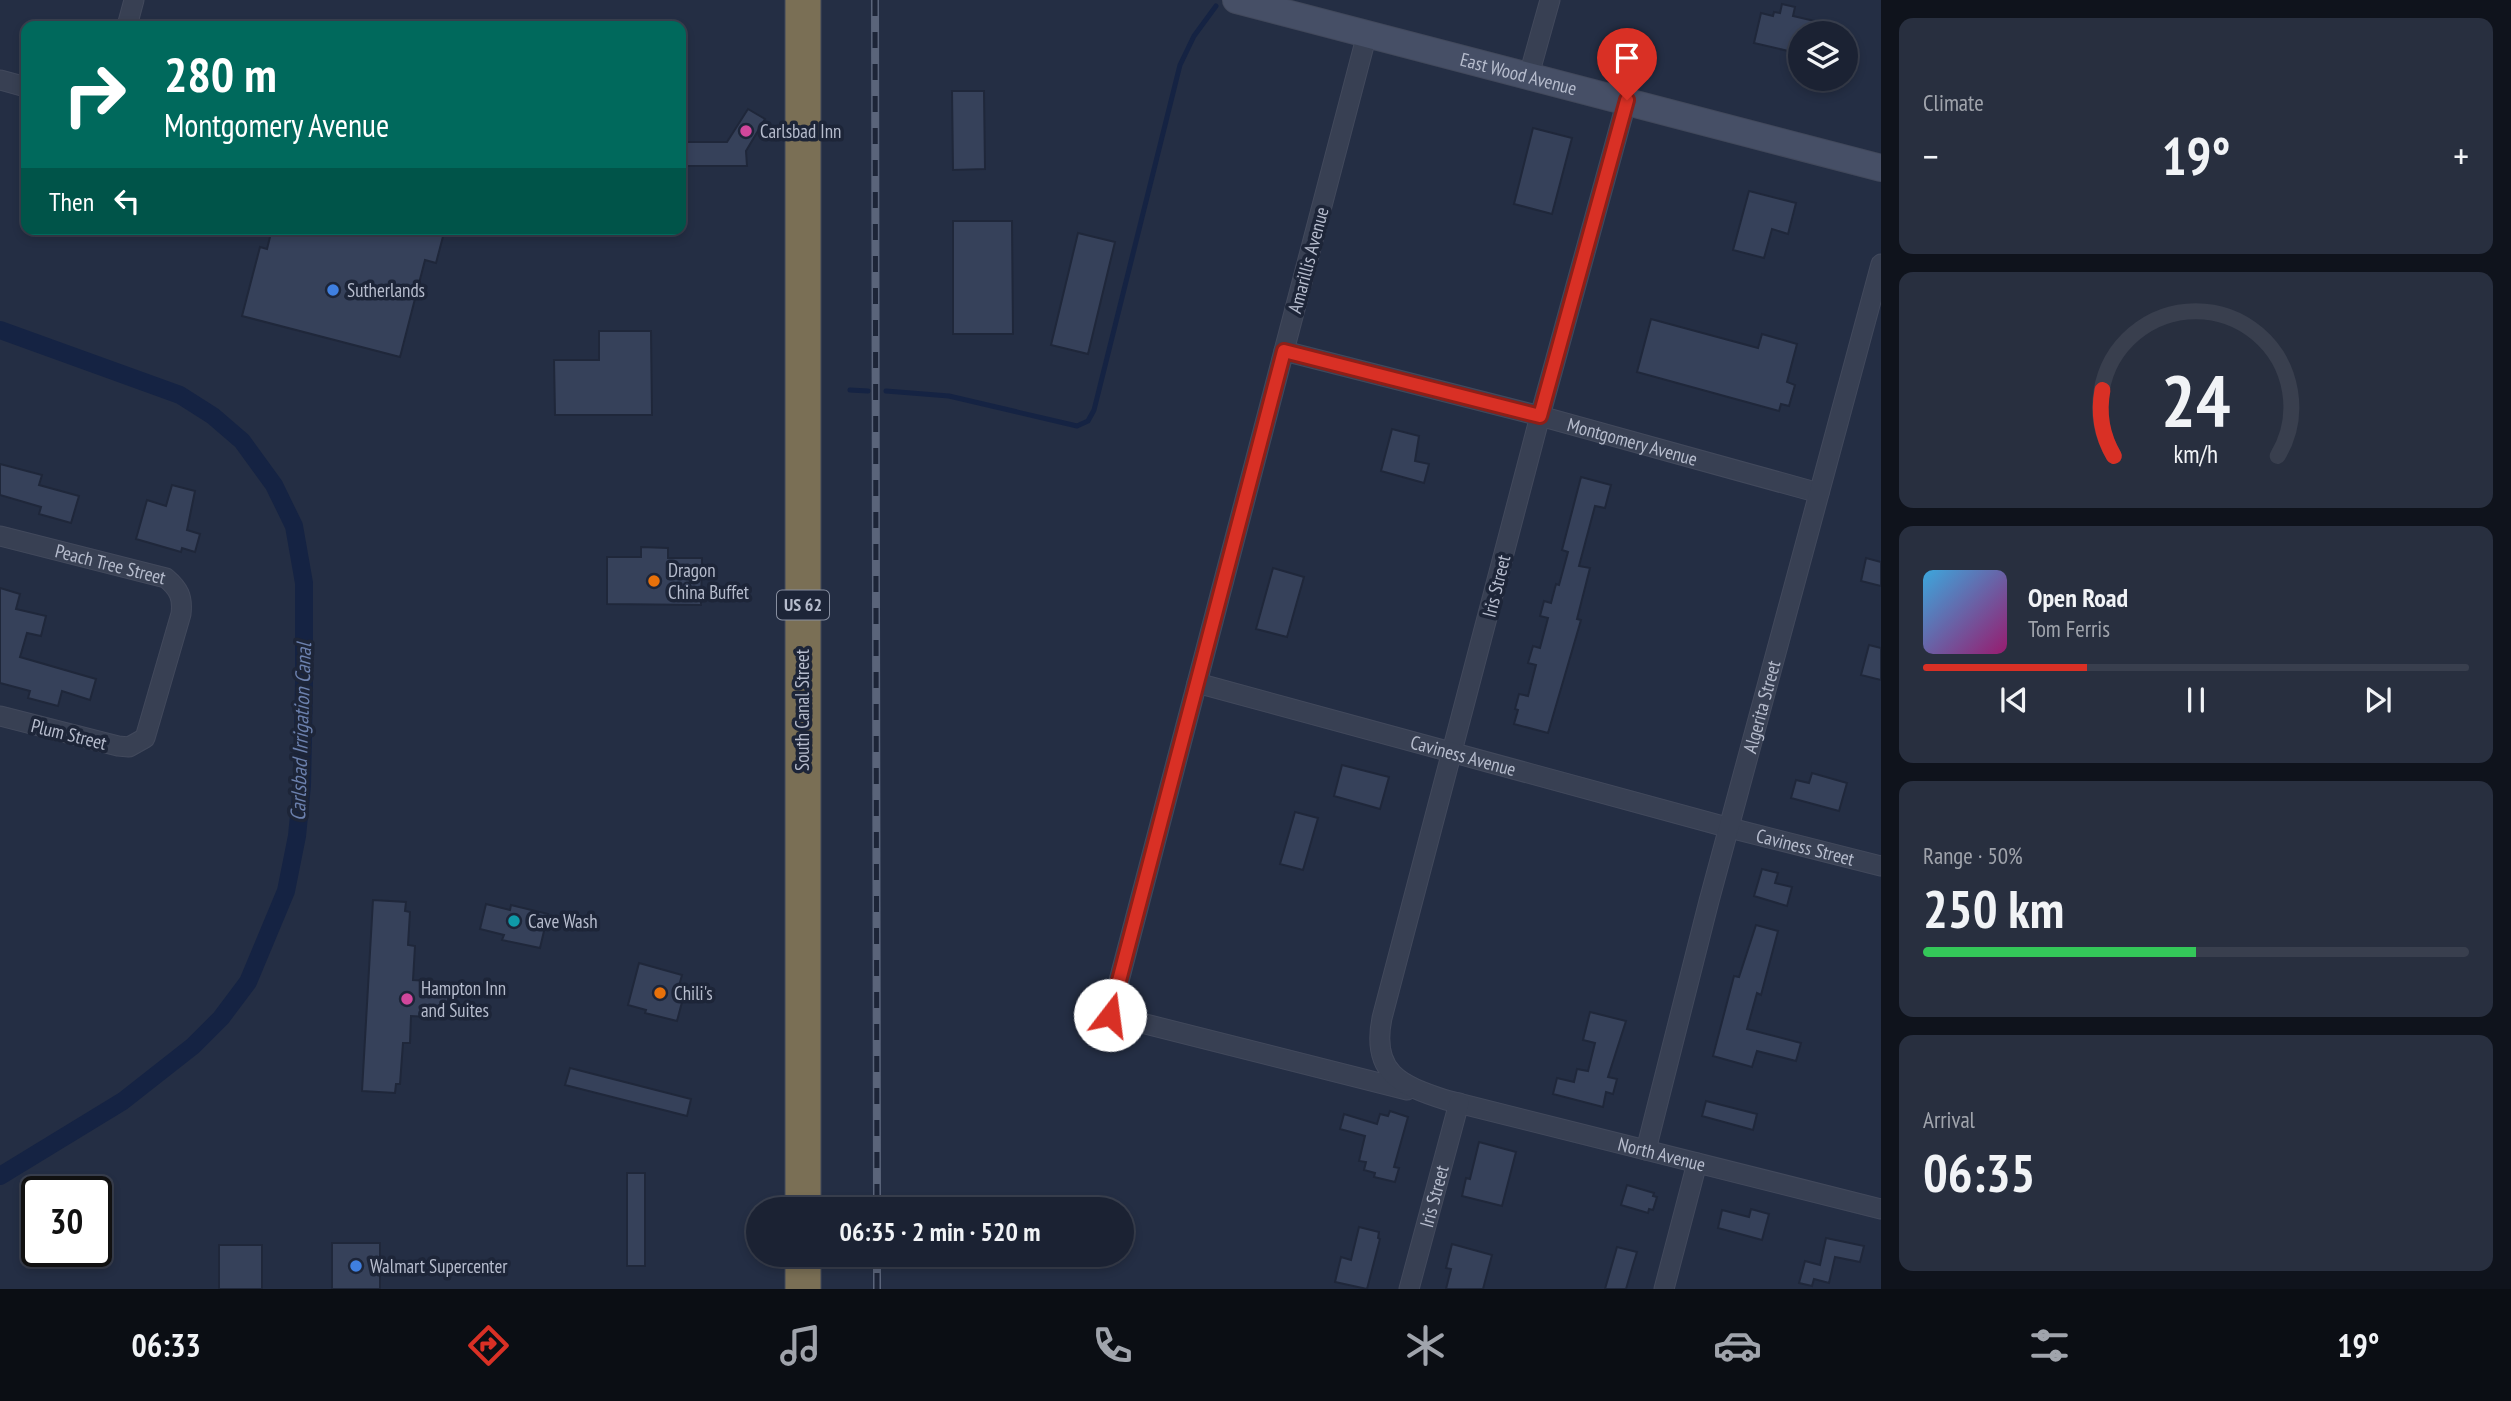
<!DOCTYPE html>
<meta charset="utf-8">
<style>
body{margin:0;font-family:"PT Sans Narrow",sans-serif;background:#282f3f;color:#f1f3f6;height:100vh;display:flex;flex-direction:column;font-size:26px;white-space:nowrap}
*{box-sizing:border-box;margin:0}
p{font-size:23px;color:#a0a4ac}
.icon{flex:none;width:38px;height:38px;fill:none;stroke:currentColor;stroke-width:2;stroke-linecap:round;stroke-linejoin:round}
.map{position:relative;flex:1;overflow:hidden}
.side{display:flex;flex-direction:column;gap:18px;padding:18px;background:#0f131c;width:630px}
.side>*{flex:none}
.guide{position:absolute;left:21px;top:21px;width:665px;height:214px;border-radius:14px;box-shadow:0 4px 10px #0003,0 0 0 2px #393f4e;background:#00695c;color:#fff;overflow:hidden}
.buttons{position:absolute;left:1788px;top:21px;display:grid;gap:14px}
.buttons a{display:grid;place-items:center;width:70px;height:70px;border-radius:50%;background:#1b2233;box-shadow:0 4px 10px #0003,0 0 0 2px #393f4e;font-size:35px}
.speed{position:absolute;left:21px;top:1176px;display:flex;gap:14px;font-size:35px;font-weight:700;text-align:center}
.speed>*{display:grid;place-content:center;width:91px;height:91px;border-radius:50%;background:#1b2233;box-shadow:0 4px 10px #0003,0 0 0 2px #393f4e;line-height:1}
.speed .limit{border:4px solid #111;border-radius:10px;background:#fff;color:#111}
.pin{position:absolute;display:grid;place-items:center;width:60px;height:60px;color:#fff;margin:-72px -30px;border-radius:50% 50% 50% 0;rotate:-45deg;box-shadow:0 0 7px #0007}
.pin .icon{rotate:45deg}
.me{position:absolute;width:77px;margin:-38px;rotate:15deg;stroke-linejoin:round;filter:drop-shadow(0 0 5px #0008)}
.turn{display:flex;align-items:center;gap:24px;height:147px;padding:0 28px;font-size:32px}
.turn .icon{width:91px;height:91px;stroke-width:2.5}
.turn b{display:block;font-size:49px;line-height:60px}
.then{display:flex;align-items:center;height:66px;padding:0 28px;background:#0003;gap:14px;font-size:26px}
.big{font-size:52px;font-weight:800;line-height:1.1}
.side .tile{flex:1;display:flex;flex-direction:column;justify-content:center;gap:10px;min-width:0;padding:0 24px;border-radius:14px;background:#282f3f}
.side .dial{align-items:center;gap:0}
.dial svg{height:182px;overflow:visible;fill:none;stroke:#393f4e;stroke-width:7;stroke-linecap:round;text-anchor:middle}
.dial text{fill:#f1f3f6;stroke:none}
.song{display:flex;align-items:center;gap:21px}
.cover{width:84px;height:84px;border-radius:10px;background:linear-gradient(135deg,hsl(200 70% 55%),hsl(320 70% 35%))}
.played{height:7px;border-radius:4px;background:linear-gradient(90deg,#d93025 30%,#393f4e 30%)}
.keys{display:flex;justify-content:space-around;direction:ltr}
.heat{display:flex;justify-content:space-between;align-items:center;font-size:38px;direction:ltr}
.charge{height:10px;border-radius:5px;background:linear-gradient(90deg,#34c759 50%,#393f4e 0)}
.trip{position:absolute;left:746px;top:1197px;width:388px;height:70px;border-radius:35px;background:#1b2233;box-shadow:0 4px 10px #0003,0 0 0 2px #393f4e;font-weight:800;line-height:70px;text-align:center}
.menu{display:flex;height:112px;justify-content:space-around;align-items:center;background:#0b0e14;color:#a0a4ac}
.menu .icon{width:49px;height:49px}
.menu .on{color:#d93025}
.menu b{font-size:32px;color:#f1f3f6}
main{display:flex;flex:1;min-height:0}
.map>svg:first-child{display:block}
</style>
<main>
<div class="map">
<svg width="1881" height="1289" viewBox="0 0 1881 1289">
<rect width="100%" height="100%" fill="#242e44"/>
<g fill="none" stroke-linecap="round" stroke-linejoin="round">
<g stroke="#152343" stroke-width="5">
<polyline points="850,390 868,391"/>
<polyline points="886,391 949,396 1077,426 1088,421 1094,410 1180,65 1194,36 1216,6"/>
</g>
<polyline stroke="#152343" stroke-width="18" points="0,330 180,395 213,416 242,441 274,485 294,526 304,583 304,683 302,785 297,836 286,891 248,982 221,1018 193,1046 123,1101 0,1176"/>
</g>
<g fill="#36415a" stroke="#1f273a" stroke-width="2">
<polygon points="1782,4 1795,7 1793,16 1845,28 1844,33 1801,33 1801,54 1754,43 1761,13 1773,16 1774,12 1780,13"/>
<polygon points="952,91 984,91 985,169 953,170"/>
<polygon points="748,109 765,119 746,151 747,166 681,166 681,142 727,142"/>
<polygon points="1533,128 1572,138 1552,214 1514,204"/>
<polygon points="1749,191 1796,203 1788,234 1772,229 1764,258 1733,250"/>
<polygon points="953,221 1012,221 1013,334 953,334"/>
<polygon points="272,229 445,229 436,263 425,260 400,357 242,316 260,247 267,249"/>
<polygon points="1078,233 1115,242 1088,354 1051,345"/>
<polygon points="1651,319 1758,348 1762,334 1797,344 1787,382 1795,385 1789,406 1781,404 1779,411 1637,372"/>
<polygon points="599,331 651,331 652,415 555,415 554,360 599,360"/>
<polygon points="1392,429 1419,436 1415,461 1429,464 1424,483 1381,471"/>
<polygon points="0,464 42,475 39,485 79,496 71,523 39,514 41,507 0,495"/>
<polygon points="1581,477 1611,485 1605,508 1595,506 1579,566 1590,568 1577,619 1581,620 1548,733 1514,724 1518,710 1515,709 1519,694 1528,696 1536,665 1528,663 1533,646 1540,648 1548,618 1540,616 1544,601 1551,603 1556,584 1559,585 1568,552 1562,550"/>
<polygon points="172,485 195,491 187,530 200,534 195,552 182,548 181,552 136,539 147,500 166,506"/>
<polygon points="641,547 668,548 668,558 702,558 701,605 607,604 607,557 641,557"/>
<polygon points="1866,558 1881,562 1881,586 1861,581"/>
<polygon points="1273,568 1304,577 1287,637 1256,629"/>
<polygon points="0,588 20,594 16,609 46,616 41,636 27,633 20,657 96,679 90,700 62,691 58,706 28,698 30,691 0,683"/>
<polygon points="1869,645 1881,648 1881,680 1861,675"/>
<polygon points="1342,765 1389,777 1380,809 1334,796"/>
<polygon points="1812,773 1847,783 1839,811 1791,798 1796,780 1809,783"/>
<polygon points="1295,812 1318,818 1303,870 1280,864"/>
<polygon points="1762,869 1778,873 1775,883 1792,887 1787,906 1754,896"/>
<polygon points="373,900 406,902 405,911 410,912 408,945 415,946 413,980 449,982 447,1018 411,1016 410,1043 403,1043 400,1084 396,1084 395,1093 362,1091"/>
<polygon points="486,904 510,910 511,905 548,914 540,948 502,940 504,935 480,929"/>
<polygon points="1756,925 1778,931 1761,995 1757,993 1747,1029 1801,1043 1796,1061 1757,1051 1752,1067 1713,1056 1734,976 1739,977"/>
<polygon points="639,963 682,975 679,986 686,987 677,1021 645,1013 646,1010 628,1005"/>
<polygon points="1590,1012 1626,1021 1608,1077 1617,1079 1613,1094 1606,1092 1603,1107 1553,1094 1557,1078 1574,1082 1577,1069 1588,1071 1595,1043 1583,1040"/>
<polygon points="570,1068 691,1099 687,1116 565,1085"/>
<polygon points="1706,1101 1757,1114 1753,1130 1702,1116"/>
<polygon points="1390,1111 1408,1117 1394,1167 1399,1168 1395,1182 1374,1177 1375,1173 1364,1170 1366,1162 1359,1161 1365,1136 1340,1129 1344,1114 1377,1124 1380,1114 1388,1116"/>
<polygon points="1479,1142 1516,1152 1502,1206 1462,1196 1466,1178 1470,1179"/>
<rect x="627" y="1173" width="18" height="93"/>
<polygon points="1627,1185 1654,1193 1653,1196 1657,1197 1653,1210 1649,1209 1648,1213 1621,1205"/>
<polygon points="1751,1209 1769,1214 1762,1240 1718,1228 1722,1210 1749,1217"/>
<polygon points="1359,1227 1379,1232 1378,1238 1380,1239 1367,1289 1335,1282 1341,1257 1351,1260"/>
<polygon points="1826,1238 1864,1246 1860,1262 1835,1257 1829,1283 1814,1279 1812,1286 1799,1283 1805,1261 1820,1265"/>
<rect x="332" y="1243" width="48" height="46"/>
<polygon points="1452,1244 1492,1255 1483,1289 1446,1289 1451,1269 1446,1268"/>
<rect x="219" y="1245" width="43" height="44"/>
<polygon points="1617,1247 1637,1252 1633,1265 1626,1289 1605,1289"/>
</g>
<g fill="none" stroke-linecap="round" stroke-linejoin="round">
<g stroke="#42495c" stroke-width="21">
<g id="street">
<polyline points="127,26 134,0"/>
<polyline points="1367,34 1110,1015 1407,1090"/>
<polyline points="1529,75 1550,0"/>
<polyline points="0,80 26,87"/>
<path id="s1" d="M1627 100 1540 416 1382 1018C1371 1073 1400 1085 1446 1100L1881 1209"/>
<path id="s2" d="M1284 351 1540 416 1819 493"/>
<path id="s3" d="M0 536 166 578C179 589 183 597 181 614L145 738 129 747 118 746 0 716"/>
<path id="s4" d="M1197 683 1730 828 1881 866"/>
<path id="s5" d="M1646 1150 1709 901 1881 264"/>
<path id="s6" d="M1409 1289 1459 1103"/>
<polyline points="1664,1289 1697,1163"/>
</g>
</g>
<g stroke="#42495c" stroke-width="28">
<g id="secondary">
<path id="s7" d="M1236 0 1881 168"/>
</g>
</g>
<g stroke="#40485a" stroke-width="37">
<g id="highway">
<polyline points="803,1209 803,0"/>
<polyline points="803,1255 803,1289"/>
</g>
</g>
<use href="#street" stroke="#384053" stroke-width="19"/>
<use href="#secondary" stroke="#464f66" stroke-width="26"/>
<use href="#highway" stroke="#7a6f55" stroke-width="35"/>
<g stroke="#5a647a" stroke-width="8">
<g id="rail">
<polyline points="875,0 877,1209"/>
<polyline points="877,1289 877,1255"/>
</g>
</g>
<use href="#rail" stroke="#1d2538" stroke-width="5" stroke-dasharray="16" stroke-linecap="butt"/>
</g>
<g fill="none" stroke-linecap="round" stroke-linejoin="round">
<g stroke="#8d1f18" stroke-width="18">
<polyline id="route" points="1110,1015 1284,351 1540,416 1627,100"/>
</g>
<use href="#route" stroke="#d93025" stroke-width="12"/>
</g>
<g fill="#d1479c" stroke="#1d2538" stroke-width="2.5">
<circle cx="746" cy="131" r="7"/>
<circle cx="407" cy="999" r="7"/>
</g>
<g fill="#3f7fe0" stroke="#1d2538" stroke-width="2.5">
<circle cx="333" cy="290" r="7"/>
<circle cx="356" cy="1266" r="7"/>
</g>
<g fill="#e8710a" stroke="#1d2538" stroke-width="2.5">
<circle cx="654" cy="581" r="7"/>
<circle cx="660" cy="993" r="7"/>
</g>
<circle fill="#0f9aa8" stroke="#1d2538" stroke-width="2.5" cx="514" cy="921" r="7"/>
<g text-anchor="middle" stroke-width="7" stroke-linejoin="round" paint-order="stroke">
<rect fill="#1d2538" stroke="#888fa0" stroke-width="2" x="777" y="590.5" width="52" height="29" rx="5"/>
<g font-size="18" font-weight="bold" fill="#b6bccd">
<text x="803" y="611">US 62</text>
</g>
<g font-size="19" fill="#b6bccd" stroke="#1d2538">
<text dy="7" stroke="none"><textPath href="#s7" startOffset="292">East Wood Avenue</textPath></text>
<text transform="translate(1308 260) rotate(-75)" y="7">Amarillis Avenue</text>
<text dy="7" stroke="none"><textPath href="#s2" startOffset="360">Montgomery Avenue</textPath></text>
<text dy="7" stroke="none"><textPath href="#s3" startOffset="114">Peach Tree Street</textPath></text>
<text transform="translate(1496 586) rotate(-76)" y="7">Iris Street</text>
<text dy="7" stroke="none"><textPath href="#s5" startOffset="458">Algerita Street</textPath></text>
<text transform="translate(802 710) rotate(-90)" y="7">South Canal Street</text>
<text transform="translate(69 734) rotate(14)" y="7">Plum Street</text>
<text dy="7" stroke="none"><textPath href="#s4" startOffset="276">Caviness Avenue</textPath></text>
<text dy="7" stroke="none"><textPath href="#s4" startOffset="630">Caviness Street</textPath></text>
<text dy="7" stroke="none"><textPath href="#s1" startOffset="1292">North Avenue</textPath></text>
<text dy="7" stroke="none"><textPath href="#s6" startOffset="96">Iris Street</textPath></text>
</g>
<g font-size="19" fill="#b6bccd" stroke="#1d2538" text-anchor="start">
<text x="760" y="138">Carlsbad Inn</text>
<text x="347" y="297">Sutherlands</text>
<text x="668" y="577">Dragon<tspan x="668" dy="22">China Buffet</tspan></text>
<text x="528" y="928">Cave Wash</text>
<text x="421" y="995">Hampton Inn<tspan x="421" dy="22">and Suites</tspan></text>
<text x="674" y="1000">Chili's</text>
<text x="370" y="1273">Walmart Supercenter</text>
</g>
<g font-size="21" font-style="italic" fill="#6c81ae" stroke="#1d2538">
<text transform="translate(301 732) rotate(-88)" y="7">Carlsbad Irrigation Canal</text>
</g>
</g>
</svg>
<div class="buttons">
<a><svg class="icon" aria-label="layers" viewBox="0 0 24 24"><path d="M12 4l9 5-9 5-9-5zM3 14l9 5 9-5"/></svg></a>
</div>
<div class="speed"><div class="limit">30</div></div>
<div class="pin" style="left:1627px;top:100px;background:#d93025"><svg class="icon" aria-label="arrive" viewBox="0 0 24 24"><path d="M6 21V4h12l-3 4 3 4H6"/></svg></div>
<svg class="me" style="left:1110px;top:1015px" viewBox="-20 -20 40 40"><circle r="19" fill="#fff"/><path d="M0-13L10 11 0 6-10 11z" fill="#d93025"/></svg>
<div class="trip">06:35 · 2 min · 520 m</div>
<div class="guide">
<div class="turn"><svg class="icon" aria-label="right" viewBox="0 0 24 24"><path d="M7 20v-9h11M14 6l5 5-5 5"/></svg><div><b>280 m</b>Montgomery Avenue</div></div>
<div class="then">Then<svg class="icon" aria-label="left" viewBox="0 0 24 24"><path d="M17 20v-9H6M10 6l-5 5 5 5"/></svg></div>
</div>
</div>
<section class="side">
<div class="tile"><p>Climate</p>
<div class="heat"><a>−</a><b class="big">19°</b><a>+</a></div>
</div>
<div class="tile dial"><svg viewBox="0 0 100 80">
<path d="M14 69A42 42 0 1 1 86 69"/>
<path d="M14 69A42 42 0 0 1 9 40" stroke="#d93025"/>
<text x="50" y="56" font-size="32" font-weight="700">24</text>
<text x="50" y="72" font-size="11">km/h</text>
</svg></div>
<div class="tile">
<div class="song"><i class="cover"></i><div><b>Open Road</b><p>Tom Ferris</p></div></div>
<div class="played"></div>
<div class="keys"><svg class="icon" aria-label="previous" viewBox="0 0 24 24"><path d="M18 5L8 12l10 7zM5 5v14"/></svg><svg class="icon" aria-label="pause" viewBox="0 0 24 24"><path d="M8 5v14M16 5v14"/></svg><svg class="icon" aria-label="next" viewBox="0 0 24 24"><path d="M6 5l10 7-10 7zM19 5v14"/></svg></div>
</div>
<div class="tile"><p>Range · 50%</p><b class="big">250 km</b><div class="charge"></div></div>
<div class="tile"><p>Arrival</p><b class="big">06:35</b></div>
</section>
</main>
<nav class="menu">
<b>06:33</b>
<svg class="icon on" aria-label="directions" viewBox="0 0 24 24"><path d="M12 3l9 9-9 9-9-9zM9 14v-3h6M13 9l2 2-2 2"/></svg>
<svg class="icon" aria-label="music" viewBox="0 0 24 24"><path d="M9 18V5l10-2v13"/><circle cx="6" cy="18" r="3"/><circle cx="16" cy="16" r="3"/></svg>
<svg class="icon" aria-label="phone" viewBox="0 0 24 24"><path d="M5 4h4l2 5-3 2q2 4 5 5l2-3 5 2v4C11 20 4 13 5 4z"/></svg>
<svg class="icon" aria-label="climate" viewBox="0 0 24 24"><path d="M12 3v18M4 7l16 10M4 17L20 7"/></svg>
<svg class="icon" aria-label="car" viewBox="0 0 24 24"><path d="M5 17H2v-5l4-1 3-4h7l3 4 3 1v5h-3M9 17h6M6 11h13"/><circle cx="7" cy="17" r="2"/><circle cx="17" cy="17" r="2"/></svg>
<svg class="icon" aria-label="filters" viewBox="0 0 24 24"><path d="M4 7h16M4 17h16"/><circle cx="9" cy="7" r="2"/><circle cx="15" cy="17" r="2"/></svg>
<b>19°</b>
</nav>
